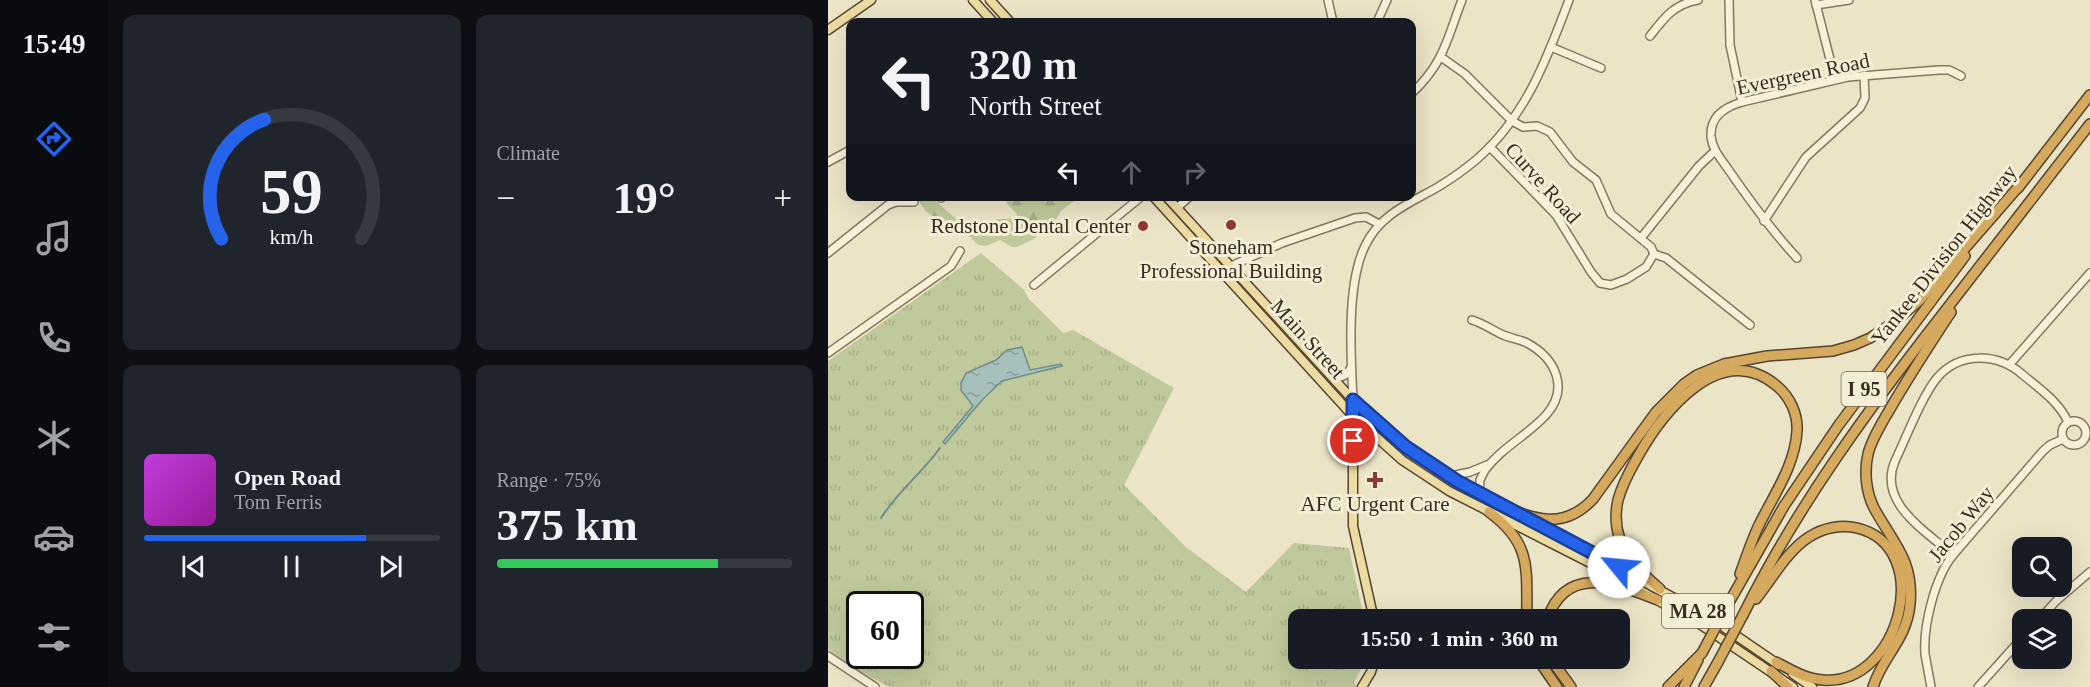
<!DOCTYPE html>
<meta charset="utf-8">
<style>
body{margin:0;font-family:"Times New Roman",serif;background:#20242c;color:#f1f3f6;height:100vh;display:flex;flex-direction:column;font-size:22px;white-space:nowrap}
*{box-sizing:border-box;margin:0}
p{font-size:20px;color:#9ea1a6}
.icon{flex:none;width:33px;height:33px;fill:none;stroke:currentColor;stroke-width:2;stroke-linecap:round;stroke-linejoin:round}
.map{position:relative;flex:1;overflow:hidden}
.details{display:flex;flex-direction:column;gap:15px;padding:15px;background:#0d0f14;width:720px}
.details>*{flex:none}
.top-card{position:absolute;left:18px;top:18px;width:570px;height:183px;border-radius:12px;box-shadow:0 6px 24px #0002;background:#171b24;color:#f1f3f6;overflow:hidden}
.tools{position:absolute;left:1184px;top:537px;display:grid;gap:12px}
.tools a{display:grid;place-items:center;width:60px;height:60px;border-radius:12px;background:#171b24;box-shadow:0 6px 24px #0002;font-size:30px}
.speed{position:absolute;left:18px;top:591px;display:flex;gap:12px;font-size:30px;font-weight:700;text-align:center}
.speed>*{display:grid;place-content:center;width:78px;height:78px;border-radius:50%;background:#171b24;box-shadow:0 6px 24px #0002;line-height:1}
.speed .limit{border:3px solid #111;border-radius:9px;background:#fff;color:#111}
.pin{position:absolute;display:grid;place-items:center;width:51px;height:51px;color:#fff;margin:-26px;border:3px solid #fff;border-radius:50%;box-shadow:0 2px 6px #0007}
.me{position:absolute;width:66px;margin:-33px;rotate:298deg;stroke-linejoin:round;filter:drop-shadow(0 0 4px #0008)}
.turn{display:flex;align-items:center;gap:21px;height:126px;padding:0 24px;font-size:27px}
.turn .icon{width:78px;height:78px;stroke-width:2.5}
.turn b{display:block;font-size:42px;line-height:51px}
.lanes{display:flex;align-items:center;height:57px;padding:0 24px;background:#0003;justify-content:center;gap:30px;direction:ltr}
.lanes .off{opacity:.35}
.big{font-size:45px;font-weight:700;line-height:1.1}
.details .tile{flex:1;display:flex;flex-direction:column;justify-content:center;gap:9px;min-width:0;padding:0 21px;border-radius:12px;background:#20242c}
.details .dial{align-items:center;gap:0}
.dial svg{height:156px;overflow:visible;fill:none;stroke:#363941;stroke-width:7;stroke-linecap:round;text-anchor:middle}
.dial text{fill:#f1f3f6;stroke:none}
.song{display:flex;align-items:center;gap:18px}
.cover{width:72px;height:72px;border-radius:9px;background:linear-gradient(135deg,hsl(290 70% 55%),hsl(300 70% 35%))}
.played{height:6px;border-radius:3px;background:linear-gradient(90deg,#2563eb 75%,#363941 75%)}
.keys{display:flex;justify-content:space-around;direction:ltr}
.heat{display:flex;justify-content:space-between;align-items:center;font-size:33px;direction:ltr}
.charge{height:9px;border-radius:4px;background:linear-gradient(90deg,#34c759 75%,#363941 0)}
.details .tiles{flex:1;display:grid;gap:15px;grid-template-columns:repeat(2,1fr)}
.trip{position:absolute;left:460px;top:609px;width:342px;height:60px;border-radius:12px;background:#171b24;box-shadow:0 6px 24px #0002;font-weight:700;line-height:60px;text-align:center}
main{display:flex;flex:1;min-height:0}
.menu{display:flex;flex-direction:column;width:108px;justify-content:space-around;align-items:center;background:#090b0e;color:#9ea1a6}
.menu .icon{width:42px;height:42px}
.menu .on{color:#2563eb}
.menu b{font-size:27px;color:#f1f3f6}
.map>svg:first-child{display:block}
</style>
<main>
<nav class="menu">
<b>15:49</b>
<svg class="icon on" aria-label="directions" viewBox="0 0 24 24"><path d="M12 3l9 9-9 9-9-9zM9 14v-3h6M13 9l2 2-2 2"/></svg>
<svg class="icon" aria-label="music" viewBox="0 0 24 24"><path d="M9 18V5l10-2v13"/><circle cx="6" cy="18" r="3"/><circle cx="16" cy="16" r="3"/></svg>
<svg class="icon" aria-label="phone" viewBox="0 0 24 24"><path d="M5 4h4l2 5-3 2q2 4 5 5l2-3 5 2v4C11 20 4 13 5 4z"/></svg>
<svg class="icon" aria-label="climate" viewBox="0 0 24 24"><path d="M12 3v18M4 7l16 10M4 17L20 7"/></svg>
<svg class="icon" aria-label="car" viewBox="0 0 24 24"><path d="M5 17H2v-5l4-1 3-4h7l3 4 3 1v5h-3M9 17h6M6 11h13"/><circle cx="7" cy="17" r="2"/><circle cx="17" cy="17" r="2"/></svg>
<svg class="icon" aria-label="filters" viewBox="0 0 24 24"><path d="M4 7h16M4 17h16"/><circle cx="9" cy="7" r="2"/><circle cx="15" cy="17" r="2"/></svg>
</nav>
<section class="details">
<div class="tiles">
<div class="tile dial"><svg viewBox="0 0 100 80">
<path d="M14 69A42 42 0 1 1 86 69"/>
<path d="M14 69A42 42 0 0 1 36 8" stroke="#2563eb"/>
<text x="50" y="56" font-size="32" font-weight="700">59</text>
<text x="50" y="72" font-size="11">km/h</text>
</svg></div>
<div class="tile"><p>Climate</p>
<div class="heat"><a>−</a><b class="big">19°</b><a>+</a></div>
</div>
<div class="tile">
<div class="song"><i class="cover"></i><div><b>Open Road</b><p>Tom Ferris</p></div></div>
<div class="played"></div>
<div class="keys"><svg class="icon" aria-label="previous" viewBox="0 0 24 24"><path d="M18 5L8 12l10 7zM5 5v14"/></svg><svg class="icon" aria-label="pause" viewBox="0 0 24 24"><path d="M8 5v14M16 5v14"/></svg><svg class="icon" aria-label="next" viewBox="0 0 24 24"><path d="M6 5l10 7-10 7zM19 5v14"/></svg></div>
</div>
<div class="tile"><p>Range · 75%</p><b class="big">375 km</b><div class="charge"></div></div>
</div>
</section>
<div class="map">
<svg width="1262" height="687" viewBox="0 0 1262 687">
<defs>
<pattern id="grass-tufts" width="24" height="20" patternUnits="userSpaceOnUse" patternTransform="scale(1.5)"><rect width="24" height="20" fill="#c0c99b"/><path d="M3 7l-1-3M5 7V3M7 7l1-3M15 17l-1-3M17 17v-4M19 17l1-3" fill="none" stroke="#a6ad85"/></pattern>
<pattern id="forest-firs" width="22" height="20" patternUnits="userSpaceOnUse" patternTransform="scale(1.5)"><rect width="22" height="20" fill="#c0c99b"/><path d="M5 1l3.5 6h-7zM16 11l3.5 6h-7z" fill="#a6ad85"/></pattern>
<pattern id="water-ripples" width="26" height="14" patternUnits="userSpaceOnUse" patternTransform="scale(1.5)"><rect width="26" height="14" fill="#a8c0bb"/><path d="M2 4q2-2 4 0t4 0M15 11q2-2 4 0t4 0" fill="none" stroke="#8a9c98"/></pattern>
</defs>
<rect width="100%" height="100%" fill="#ece4c7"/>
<path fill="url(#grass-tufts)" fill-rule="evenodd" d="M153 253 196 290 201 299 235 333 245 330 346 388 296 485 358 547 418 592 466 543 521 548 536 619 471 620V658L538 659 526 683 529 687H61L30 670 0 649V361ZM32 604H82V656H32Z"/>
<polygon fill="url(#forest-firs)" points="89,197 103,197 127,218 151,232 166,220 188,218 189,214 178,203 181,197 251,197 233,211 227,221 206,239 189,247 184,247 172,240 158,246 150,245 142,237 98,212"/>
<polygon fill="url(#water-ripples)" stroke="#6f8e89" stroke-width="1.5" points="194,347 202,370 233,364 234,366 174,381 154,400 117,444 115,442 145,406 133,390 133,383 138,373 168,360 179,350"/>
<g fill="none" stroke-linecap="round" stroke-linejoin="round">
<path stroke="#6f8e89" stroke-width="2" d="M53 518C70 491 94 473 112 448"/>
<g stroke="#86775d" stroke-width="10">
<g id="minor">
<polyline points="500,0 505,22"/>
<polyline points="901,0 902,45 914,102"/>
<polyline points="987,0 1007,79"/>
<polyline points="988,5 1021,0"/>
<polyline points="549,22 559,0"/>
<path d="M822 36C836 18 846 4 870 0"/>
<polyline points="723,47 773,68"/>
<polyline points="613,57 637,74 684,121 695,127 709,126 722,132 745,162 768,180 783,214 823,247 826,254"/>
<path d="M584 93C616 63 619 39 634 0"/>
<polyline points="662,147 728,215 763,272 772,283 783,285 799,279 818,267 826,254"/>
<polyline points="0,162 22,150"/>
<polyline points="113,198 115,196"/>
<polyline points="349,208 362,196"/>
<polyline points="936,221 978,157 1032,108 1037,98 1036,75"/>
<polyline points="813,238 871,166 887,151"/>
<polyline points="0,253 60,205 68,202 86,202"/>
<polyline points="826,254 838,258 922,325"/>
<path d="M969 258C943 230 922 201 900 169 893 159 884 149 883 136 882 116 897 107 914 102L1020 77 1111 70H1121L1133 76"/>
<polyline points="401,267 454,243 527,218 538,217 551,224"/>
<polyline points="206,285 314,196"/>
<path d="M644 320C654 323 663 329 673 334 681 338 691 339 699 343 727 358 742 388 718 415 700 435 673 448 657 470L652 480 651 494"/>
<polyline points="0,353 123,266 132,251"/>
<polyline points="1181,365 1262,273"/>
<path d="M504 376C512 380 520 375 523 367"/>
<path d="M525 400C523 357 518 285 537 246 552 214 582 203 610 187 623 179 636 170 648 160 697 118 719 59 741 0"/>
<circle cx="1246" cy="433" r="12"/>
<polyline points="623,476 642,472 659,465"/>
<path d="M1125 555C1098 531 1049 503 1067 461 1078 438 1094 396 1109 378 1132 351 1170 353 1195 375 1212 389 1231 402 1240 422"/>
<polyline points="545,618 558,620"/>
<polyline points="1211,620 1228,601 1262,572"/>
<polyline points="0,656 47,687"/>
<path d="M1103 687C1101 676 1099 665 1097 654 1095 626 1107 577 1125 555L1215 451 1222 445 1235 439"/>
<polyline points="1150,687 1194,638"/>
</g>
</g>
<g stroke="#554531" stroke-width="11">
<g id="major">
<polyline points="145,0 165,22"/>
<polyline points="162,0 182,22"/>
<polyline points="0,30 43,0"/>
<polyline points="325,196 525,416 574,460 621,491 778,571 873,625 965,687"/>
<polyline points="338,196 525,400 578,447 629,481 676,507"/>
<polyline points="525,412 525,526 546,620"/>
<polyline points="693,516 878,615 951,665"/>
<polyline points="965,674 984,687"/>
<polyline points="534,687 543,672 547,658"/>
</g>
</g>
<g stroke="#554531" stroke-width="12">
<g id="highway">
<polyline points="1190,188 1262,95"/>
<path d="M672 505C706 519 735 531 765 499L828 412 856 384 869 375 896 364 939 356 1005 351 1026 345 1042 338 1065 323 1092 300 1192 185"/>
<path d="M661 512C705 544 698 570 699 620"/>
<path d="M832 589C816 575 800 561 792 540 788 528 787 513 790 500 794 485 801 472 809 458 834 413 892 338 949 386 962 397 970 414 969 431 967 466 945 496 930 527 923 542 918 558 912 574"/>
<path d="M928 599C944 579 959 551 981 537 995 528 1013 524 1029 528 1108 547 1072 686 995 680 978 679 963 670 948 662"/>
<polyline points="899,606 956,506 1010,426 1137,256"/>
<path d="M915 615C969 506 1042 407 1117 311 1165 249 1214 186 1262 124"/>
<path d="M719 620C738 562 790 585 830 600"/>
<polyline points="709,658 729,687"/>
<polyline points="722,658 743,687"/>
<polyline points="943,671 960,687"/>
<polyline points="840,687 874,653"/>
<polyline points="856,687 870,660"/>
<polyline points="876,687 890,662"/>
<path d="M1045 687C1054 657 1079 640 1082 604 1086 560 1065 543 1046 508 1038 492 1036 472 1040 454 1044 438 1054 423 1062 409 1081 376 1102 344 1123 312"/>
</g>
</g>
<use href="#minor" stroke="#f7f1da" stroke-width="7"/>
<use href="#major" stroke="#ecdba2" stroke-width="8"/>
<use href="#highway" stroke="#d5aa5e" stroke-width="9"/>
<g stroke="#554531" stroke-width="12" stroke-linecap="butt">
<g id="highway-bridge">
<polyline points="874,653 899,606"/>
<polyline points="890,662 915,615"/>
</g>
</g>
<use href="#highway-bridge" stroke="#d5aa5e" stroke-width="9"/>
</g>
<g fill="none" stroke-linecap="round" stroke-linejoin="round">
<g stroke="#184099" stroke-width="15">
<polyline id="route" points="525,441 525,400 578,447 629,481 791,567"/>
</g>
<use href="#route" stroke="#2563eb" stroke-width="10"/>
</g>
<g fill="#923831" stroke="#f4eed6" stroke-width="2">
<circle cx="403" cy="225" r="6"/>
<circle cx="315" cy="226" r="6"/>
<path d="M544 471h6v6h6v6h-6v6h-6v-6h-6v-6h6z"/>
</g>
<g text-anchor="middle" stroke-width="6" stroke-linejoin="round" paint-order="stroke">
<g fill="#f4eed6" stroke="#706757" stroke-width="1.5">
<rect x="1013.5" y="372" width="45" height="34" rx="4.5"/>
<rect x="834" y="594" width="72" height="34" rx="4.5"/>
</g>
<g font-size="20" font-weight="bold" fill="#382d20">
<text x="1036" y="396">I 95</text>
<text x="870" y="618">MA 28</text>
</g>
<g font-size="21" fill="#382d20" stroke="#f4eed6">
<text transform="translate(975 74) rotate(-12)" y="7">Evergreen Road</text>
<text transform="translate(715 183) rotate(48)" y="7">Curve Road</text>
<text transform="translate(1116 255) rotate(-52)" y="7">Yankee Division Highway</text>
<text transform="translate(480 339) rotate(48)" y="7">Main Street</text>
<text transform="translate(1133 524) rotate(-51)" y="7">Jacob Way</text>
</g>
<g font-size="21" fill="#382d20" stroke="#f4eed6">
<text x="303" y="233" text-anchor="end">Redstone Dental Center</text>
<text x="403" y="254">Stoneham<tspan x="403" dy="24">Professional Building</tspan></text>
<text x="547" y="511">AFC Urgent Care</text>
</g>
</g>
</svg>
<div class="tools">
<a><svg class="icon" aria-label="search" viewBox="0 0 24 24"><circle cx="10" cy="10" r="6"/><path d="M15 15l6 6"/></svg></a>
<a><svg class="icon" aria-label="layers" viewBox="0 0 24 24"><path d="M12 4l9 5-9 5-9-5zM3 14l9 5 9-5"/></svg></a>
</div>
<div class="speed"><div class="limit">60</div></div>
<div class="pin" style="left:525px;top:441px;background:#d93025"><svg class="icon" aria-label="arrive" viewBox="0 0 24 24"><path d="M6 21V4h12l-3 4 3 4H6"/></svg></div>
<svg class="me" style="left:791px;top:567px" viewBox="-20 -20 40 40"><circle r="19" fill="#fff"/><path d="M0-13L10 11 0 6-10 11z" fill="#2563eb"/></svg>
<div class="trip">15:50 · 1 min · 360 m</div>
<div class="top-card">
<div class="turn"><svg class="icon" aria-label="left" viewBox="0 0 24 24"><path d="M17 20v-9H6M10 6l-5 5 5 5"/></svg><div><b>320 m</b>North Street</div></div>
<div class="lanes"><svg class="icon" aria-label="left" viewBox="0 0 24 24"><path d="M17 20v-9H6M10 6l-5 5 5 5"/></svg><svg class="icon off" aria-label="ahead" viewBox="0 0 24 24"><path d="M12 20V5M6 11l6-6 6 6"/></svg><svg class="icon off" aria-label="right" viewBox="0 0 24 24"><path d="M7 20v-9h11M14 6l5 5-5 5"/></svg></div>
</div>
</div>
</main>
